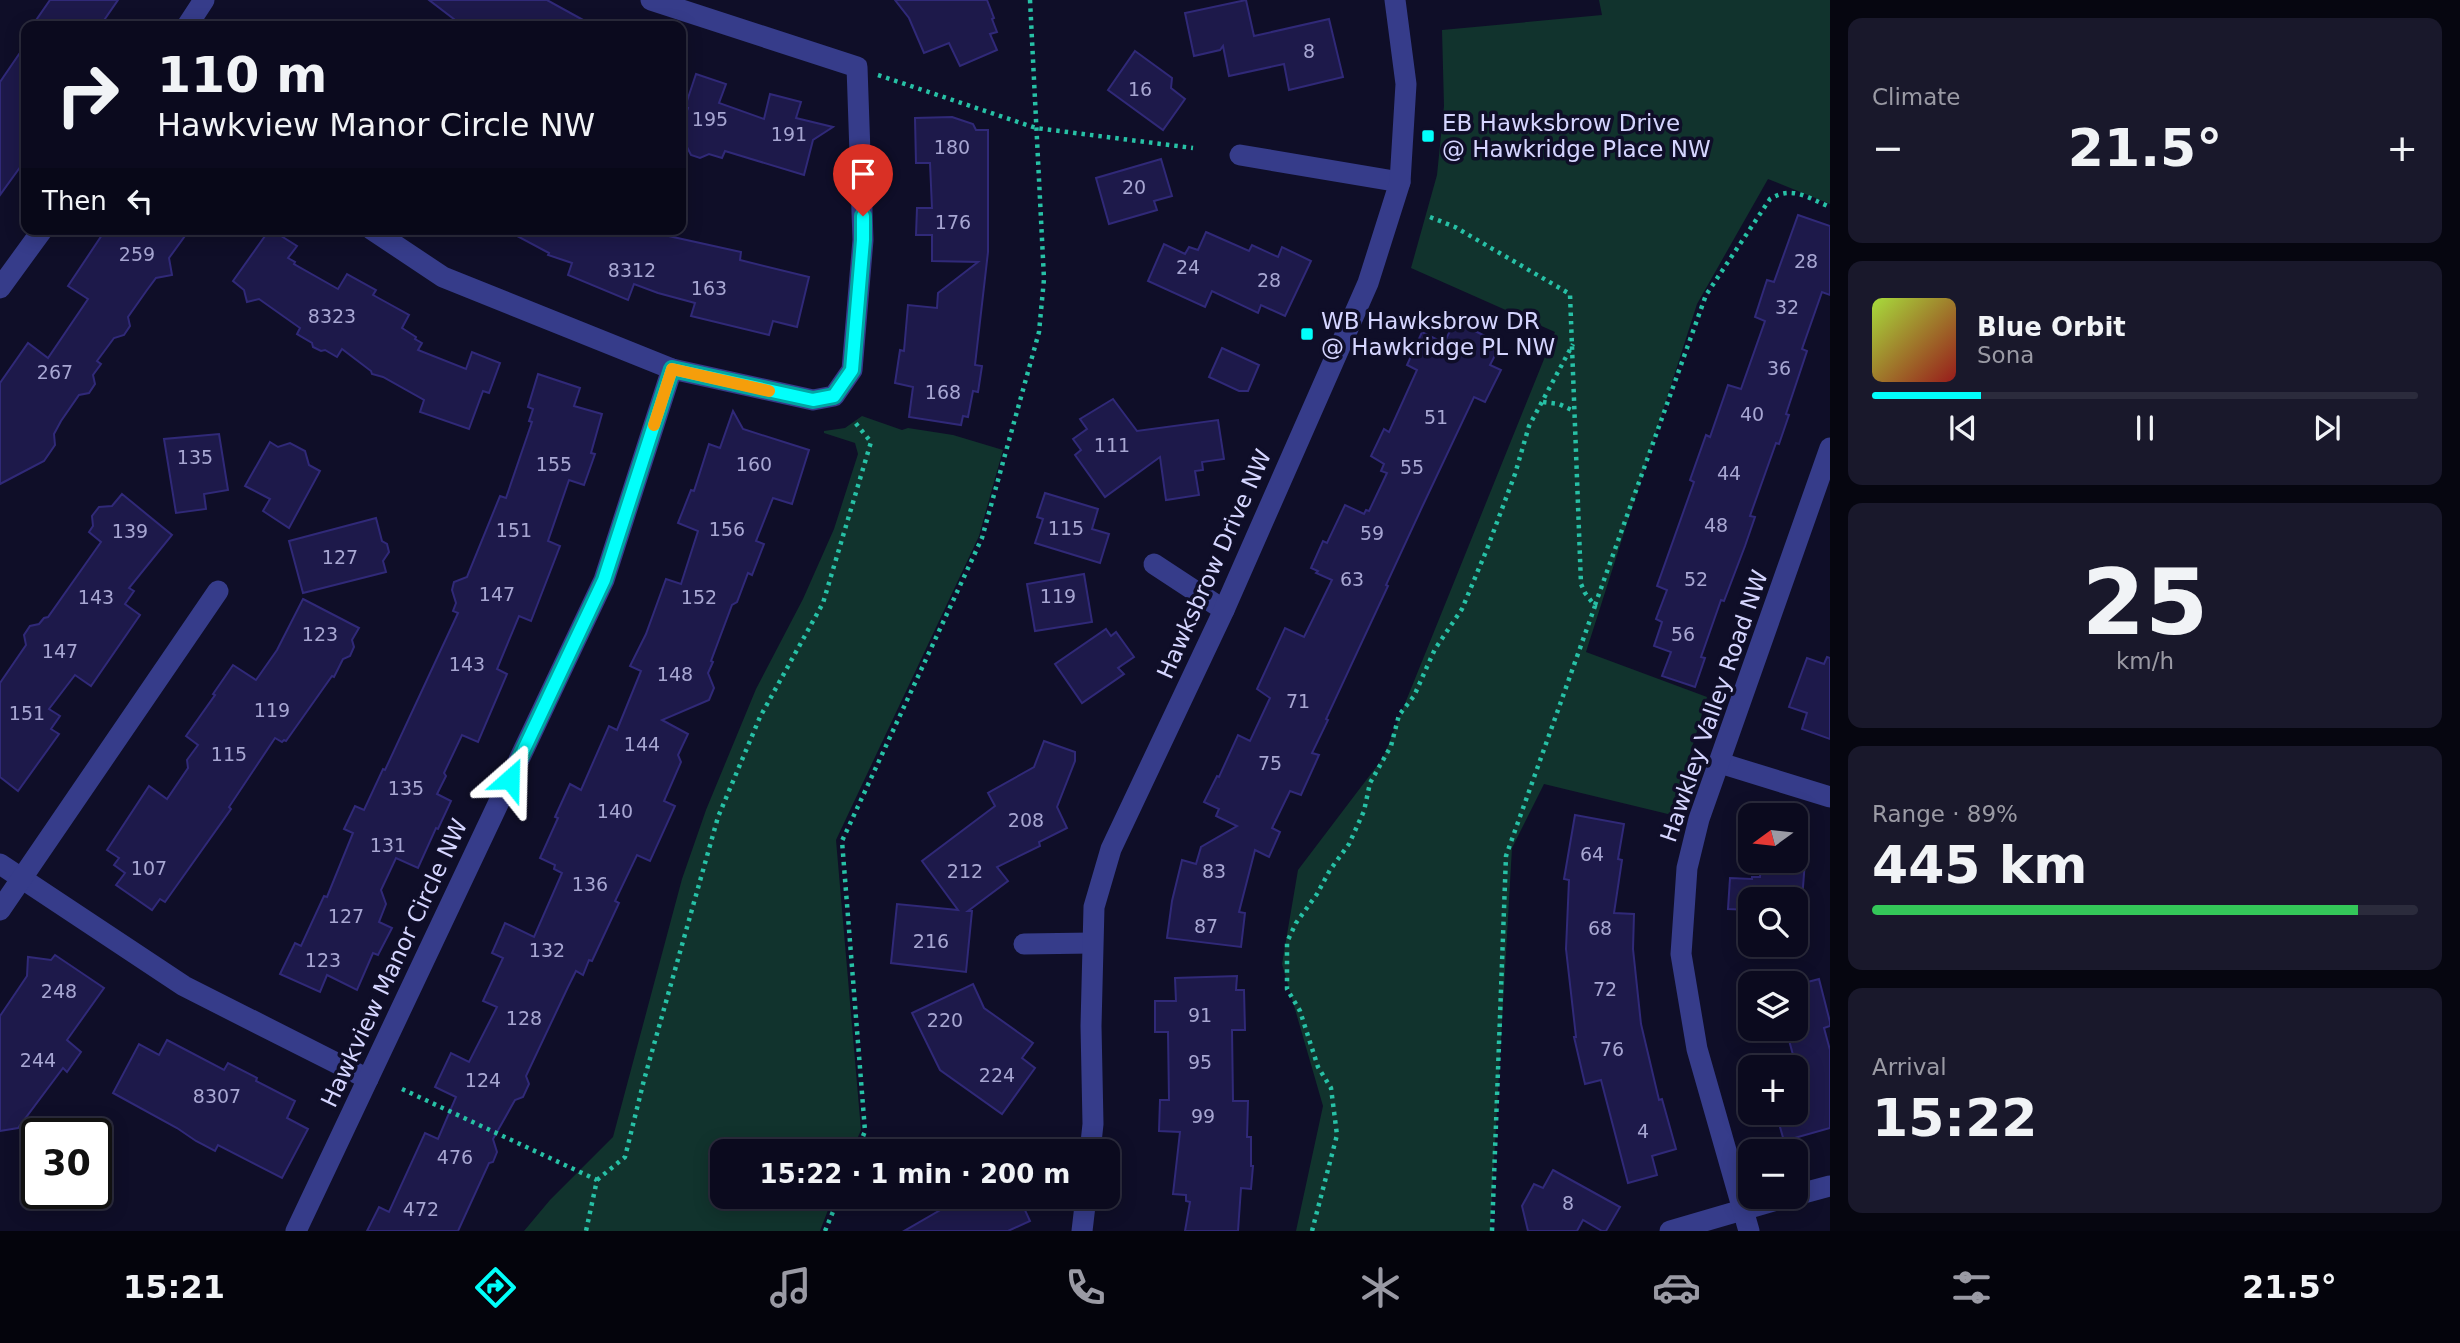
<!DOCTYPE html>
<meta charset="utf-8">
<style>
body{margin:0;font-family:"DejaVu Sans",sans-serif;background:#19182b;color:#f1f3f6;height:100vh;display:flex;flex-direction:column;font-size:26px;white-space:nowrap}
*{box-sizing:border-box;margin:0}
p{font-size:23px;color:#9a9aa4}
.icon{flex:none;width:38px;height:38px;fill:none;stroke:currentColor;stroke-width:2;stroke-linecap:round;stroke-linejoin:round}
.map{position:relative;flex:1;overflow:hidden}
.side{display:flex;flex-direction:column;gap:18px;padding:18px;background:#060610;width:630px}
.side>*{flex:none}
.top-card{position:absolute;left:21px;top:21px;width:665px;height:214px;border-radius:14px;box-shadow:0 4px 18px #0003,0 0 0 2px #2b2b3c;background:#0b0a1e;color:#f1f3f6;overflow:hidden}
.needle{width:46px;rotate:255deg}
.buttons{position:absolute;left:1738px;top:803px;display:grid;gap:14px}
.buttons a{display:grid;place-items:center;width:70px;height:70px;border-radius:14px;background:#0b0a1e;box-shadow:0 4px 18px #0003,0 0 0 2px #2b2b3c;font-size:35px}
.speed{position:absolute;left:21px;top:1118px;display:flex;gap:14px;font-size:35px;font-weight:700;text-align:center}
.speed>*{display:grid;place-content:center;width:91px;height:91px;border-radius:50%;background:#0b0a1e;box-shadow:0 4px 18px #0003,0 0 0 2px #2b2b3c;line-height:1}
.speed .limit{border:4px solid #111;border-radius:10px;background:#fff;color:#111}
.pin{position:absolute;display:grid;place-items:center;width:60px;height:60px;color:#fff;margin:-72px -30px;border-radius:50% 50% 50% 0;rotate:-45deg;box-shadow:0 0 7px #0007}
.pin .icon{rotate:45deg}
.me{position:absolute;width:77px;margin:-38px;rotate:25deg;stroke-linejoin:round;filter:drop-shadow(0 0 5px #0008)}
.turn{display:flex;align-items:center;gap:24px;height:147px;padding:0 21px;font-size:32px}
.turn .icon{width:91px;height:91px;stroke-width:2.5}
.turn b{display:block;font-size:49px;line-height:60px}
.then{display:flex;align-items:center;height:66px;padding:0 21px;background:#0003;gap:14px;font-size:26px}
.big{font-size:52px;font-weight:600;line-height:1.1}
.side .widget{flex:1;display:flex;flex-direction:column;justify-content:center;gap:10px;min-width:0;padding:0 24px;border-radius:14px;background:#19182b}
.side .dial{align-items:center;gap:0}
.dial b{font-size:91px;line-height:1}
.song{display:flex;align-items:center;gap:21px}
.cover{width:84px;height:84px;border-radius:10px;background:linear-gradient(135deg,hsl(80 70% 55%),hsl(0 70% 35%))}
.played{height:7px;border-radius:4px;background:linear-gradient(90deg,#01fffb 20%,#2b2b3c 20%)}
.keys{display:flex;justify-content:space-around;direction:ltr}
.heat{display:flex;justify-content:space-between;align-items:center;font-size:38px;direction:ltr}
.charge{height:10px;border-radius:5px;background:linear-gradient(90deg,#34c759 89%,#2b2b3c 0)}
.trip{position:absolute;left:710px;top:1139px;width:410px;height:70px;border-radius:14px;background:#0b0a1e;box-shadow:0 4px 18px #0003,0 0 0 2px #2b2b3c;font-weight:600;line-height:70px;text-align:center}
.tab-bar{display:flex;height:112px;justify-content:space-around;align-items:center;background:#04040c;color:#9a9aa4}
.tab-bar .icon{width:49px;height:49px}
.tab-bar .current{color:#01fffb}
.tab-bar b{font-size:32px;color:#f1f3f6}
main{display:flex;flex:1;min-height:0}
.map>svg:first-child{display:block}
</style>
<main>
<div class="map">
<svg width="1830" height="1231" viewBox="0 0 1830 1231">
<rect width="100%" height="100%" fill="#0f0e28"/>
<g fill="#11332d">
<polygon points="1599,0 1830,0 1830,204 1768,179 1697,304 1586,652 1707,697 1672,815 1544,784 1512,848 1490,1231 1296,1231 1323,1106 1282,964 1298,870 1383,758 1555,332 1411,268 1437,175 1444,106 1442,30 1602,15"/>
<polygon points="862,416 902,430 908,428 953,435 1003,450 979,536 836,840 861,1130 852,1151 723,1152 723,1197 833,1197 820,1231 524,1231 550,1200 613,1137 682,879 706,810 756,689 803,599 834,529 858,454 855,443 824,433 824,431 845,428"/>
</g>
<g fill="#1d194a" stroke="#302978" stroke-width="2">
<polygon points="50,0 118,0 100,26 32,26"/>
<polygon points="429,0 547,0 594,26 463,26"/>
<polygon points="895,0 987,0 994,18 992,19 997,32 990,34 997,50 960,66 949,43 924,53 909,18"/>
<polygon points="1246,0 1254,36 1329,19 1343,77 1289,90 1284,64 1229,76 1223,46 1220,50 1194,56 1185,13"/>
<polygon points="26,44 26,159 0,195 0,82"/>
<polygon points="1135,51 1172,78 1171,88 1185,99 1163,130 1108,90"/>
<polygon points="696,74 726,84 719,103 764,119 770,94 801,102 796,118 833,127 813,140 804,175 725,151 722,158 709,154 700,158 691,155 686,145 681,143 681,129 688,108 685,107"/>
<polygon points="952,117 973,124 976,130 988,130 988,252 975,365 982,366 978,392 973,391 968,417 963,416 961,425 909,417 913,387 895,383 900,350 904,351 908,305 937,308 938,293 978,262 932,261 932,235 916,235 917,208 932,208 930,163 916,163 915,118"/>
<polygon points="1161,159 1172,196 1154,201 1157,210 1109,224 1096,178"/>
<polygon points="1798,215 1830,226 1830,295 1822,292 1802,349 1807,351 1786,414 1789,415 1779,444 1776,443 1750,516 1755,517 1745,546 1724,601 1721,600 1701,657 1705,658 1695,687 1662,676 1671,652 1654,646 1662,622 1656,619 1667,590 1657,586 1694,482 1690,480 1706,435 1710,437 1728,385 1741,389 1765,321 1755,317 1763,292 1767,280 1774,282"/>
<polygon points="106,229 190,229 169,258 172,275 156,278 147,290 128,317 130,326 124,335 114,338 97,361 101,364 93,375 95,384 89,393 79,395 61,421 54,434 55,445 44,461 0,484 0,383 28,343 48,358 88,299 68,286"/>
<polygon points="270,229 297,246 288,258 295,262 294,264 338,289 347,274 376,290 373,295 409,315 402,328 416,337 415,339 422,343 418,350 466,369 472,352 500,363 489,393 483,391 469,429 420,412 424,400 383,377 372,374 371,371 342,349 337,357 325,350 321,351 313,347 312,343 297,334 300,328 259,299 247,302 244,290 233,281"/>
<polygon points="504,229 657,229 655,233 741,252 740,260 809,277 797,327 773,321 769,335 691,316 695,303 658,293 634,284 628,300 568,275 572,263 548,255 549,253"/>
<polygon points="1206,232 1249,251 1252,245 1278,257 1282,247 1311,261 1285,316 1261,305 1258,313 1212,291 1205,307 1148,281 1164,244 1185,254 1189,247 1198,250"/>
<polygon points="1455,321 1501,344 1490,365 1501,370 1485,402 1474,397 1423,505 1386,585 1388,586 1326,719 1328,720 1312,753 1319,755 1301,795 1290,791 1272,828 1280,832 1269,857 1255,850 1239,912 1245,913 1241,947 1167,938 1172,901 1182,860 1196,864 1201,847 1237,826 1216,816 1219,809 1204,802 1217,776 1219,777 1238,735 1250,741 1270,698 1257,689 1285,628 1304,637 1332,580 1316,573 1318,571 1311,568 1323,541 1327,543 1345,505 1364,514 1366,510 1369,511 1387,473 1381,471 1384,464 1371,456 1384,429 1389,432 1417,370 1407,365 1422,332 1444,343"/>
<polygon points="1222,348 1259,365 1248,391 1239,391 1209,377"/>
<polygon points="538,374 580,388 574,406 602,414 591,453 595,454 584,485 569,480 548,541 560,546 531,621 519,616 497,669 507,674 478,742 462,735 444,773 446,776 437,794 451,801 438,829 436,828 418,868 396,858 381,890 386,904 379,922 392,928 378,955 373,953 357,990 327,975 320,992 280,974 295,943 301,946 324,896 327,897 353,833 344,829 355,806 364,810 383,769 385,770 458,613 453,611 456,603 452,590 454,582 467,577 500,496 506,498 532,422 529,421 533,409 528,407"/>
<polygon points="1113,399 1137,431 1218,420 1224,459 1202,462 1203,470 1195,471 1199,495 1166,500 1160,457 1105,497 1075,455 1081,450 1073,439 1087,429 1080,419"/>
<polygon points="733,411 743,429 809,450 792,504 773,498 756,541 764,544 752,575 748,573 737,602 732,605 711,661 713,662 708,673 714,688 709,700 662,720 688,734 678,755 681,762 664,801 675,806 650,861 637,855 615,901 619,903 592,961 589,960 583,975 576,971 568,987 526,1076 529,1084 523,1097 515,1100 493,1139 497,1152 493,1162 489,1163 458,1231 367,1231 379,1207 389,1212 425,1133 438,1139 456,1097 435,1087 451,1053 469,1062 497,1007 483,1001 503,958 492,953 505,923 534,937 562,873 554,869 555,865 540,858 558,818 555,817 570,784 581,790 609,726 617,730 641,671 630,666 646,634 666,579 681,584 698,531 678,523 691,490 694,491 709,444 720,448"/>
<polygon points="219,434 228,490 204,494 206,509 176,513 164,439"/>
<polygon points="270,442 278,447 290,443 305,451 309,465 320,471 289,528 263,511 270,499 245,486"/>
<polygon points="1045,493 1098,509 1092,529 1109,534 1100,563 1035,543 1043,519 1037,517"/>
<polygon points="122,494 172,535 129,588 134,591 125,604 140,615 91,686 75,675 49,709 60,716 51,729 59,734 18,791 0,777 0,683 26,645 24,635 30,626 39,624 44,618 48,617 101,542 89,532 93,526 92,516 99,507 112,506"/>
<polygon points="376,518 382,541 387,544 389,552 383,561 386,572 303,593 289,541"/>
<polygon points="1084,574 1092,622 1035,631 1027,584"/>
<polygon points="303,599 359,628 352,640 354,647 350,656 343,659 334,677 332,676 286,741 284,740 282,742 275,738 229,807 231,809 165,902 160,899 152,910 116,885 125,873 114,865 119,858 107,850 149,786 167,799 188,768 187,760 198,745 186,736 215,695 213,694 233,665 256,680 277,650"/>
<polygon points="1106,629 1111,636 1116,632 1134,657 1118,668 1124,674 1082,703 1055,664"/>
<polygon points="1827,657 1830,658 1830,739 1802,729 1807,713 1789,707 1807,658 1824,664"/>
<polygon points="1044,741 1075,752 1075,761 1057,807 1067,828 1039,842 1040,846 997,867 1008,881 968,911 972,911 966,972 891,963 897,904 958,910 922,861 995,806 988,793 1034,767"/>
<polygon points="1575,815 1624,824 1618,859 1622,860 1614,913 1634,914 1633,949 1641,1024 1659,1100 1662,1099 1676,1149 1652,1156 1657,1175 1628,1183 1601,1080 1585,1084 1574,1037 1576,1037 1566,949 1569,880 1564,879"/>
<polygon points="1761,861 1805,861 1802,900 1750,900 1750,910 1728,909 1730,878 1752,879 1752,877 1760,877"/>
<polygon points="55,955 104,988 67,1040 81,1052 67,1072 63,1068 18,1128 0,1131 0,1016 27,976 28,957 51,960"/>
<polygon points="1237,976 1236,990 1244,990 1245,1030 1232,1030 1233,1101 1248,1101 1247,1137 1251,1137 1251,1166 1253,1166 1251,1189 1241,1188 1238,1231 1185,1231 1190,1202 1186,1201 1186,1195 1173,1194 1180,1132 1159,1131 1160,1100 1169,1100 1168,1032 1155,1032 1155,1001 1176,1001 1175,978"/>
<polygon points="1819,979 1830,1022 1830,1026 1824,1028 1830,1050 1830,1128 1784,1141 1776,1113 1796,1113 1796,1066 1786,1029 1796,1029 1796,985"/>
<polygon points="973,984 984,1008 1033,1043 1022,1058 1035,1068 1002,1114 940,1070 912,1013"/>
<polygon points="167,1040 224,1070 228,1063 257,1078 256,1081 295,1101 287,1118 308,1129 282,1178 218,1145 215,1151 196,1141 177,1128 113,1093 139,1044 159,1055"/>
<polygon points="1553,1170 1620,1207 1606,1231 1602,1231 1583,1220 1577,1231 1528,1231 1522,1206 1534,1184 1543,1188"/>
<polygon points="963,1197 1019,1197 1030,1221 1008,1231 904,1231"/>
</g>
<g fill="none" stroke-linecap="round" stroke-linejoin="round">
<g stroke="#27c1a6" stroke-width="4.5" stroke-dasharray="3.5 5" stroke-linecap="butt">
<polyline points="878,75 1036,128 1193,148"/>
<polyline points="1430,217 1455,227 1570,294 1581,584 1585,593 1595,606 1506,856 1492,1231"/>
<polyline points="1543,402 1559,404 1574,411"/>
<path d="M1595 605 1706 295 1770 199C1792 185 1808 198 1830 207"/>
<polyline points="402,1089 597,1180 586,1231"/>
<polyline points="857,1152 865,1131 842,841 982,538 1039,332 1044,279 1030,0"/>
<polyline points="597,1180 625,1157 644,1080 718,817 760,717 823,603 871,442 853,420"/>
<polyline points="825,1231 839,1197"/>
<polyline points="1312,1231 1337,1135 1331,1088 1318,1067 1300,1011 1287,989 1287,942 1296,923 1317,894 1330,870 1349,844 1364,811 1370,783 1391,746 1399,715 1414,696 1435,649 1462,609 1487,549 1515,474 1529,426 1573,344"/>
</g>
<g stroke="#363c8a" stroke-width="21">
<polyline points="187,26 204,0"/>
<polyline points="1240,155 1400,182"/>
<polyline points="371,229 443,277 672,369"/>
<polyline points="0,288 43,229"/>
<polyline points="1154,564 1224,610"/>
<polyline points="1720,763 1830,797"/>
<polyline points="0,864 184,986 368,1079"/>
<polyline points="0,910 218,591"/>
<polyline points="1024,944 1092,943"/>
<polyline points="1090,1152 1093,1124 1091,1026 1094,907 1111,849 1224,610 1368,283 1400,182 1406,84 1395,0"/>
<polyline points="1796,1195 1830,1186"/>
<polyline points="296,1231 604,580 672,369 813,400 834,396 852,370 863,240 857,67 651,0"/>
<polyline points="1082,1231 1086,1197"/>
<polyline points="1670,1231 1787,1197"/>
<polyline points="1749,1231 1697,1049 1681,954 1687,868 1699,819 1830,448"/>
</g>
</g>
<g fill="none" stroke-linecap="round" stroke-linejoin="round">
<g stroke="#01a6a3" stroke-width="18">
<polyline id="route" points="510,779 604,580 672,369 813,400 834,396 852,370 863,240 863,216"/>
</g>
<use href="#route" stroke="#01fffb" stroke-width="12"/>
<polyline stroke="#f59e0b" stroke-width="12" points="654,425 672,369 769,391"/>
</g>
<g fill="#01fffb" stroke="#0f0e28" stroke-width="2.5">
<rect x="1421" y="129" width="14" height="14" rx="3.5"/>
<rect x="1300" y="327" width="14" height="14" rx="3.5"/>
</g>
<g text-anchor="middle" stroke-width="7" stroke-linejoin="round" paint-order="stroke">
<g font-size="19" fill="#a7a6d2">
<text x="1309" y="58">8</text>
<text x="1140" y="96">16</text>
<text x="710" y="126">195</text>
<text x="789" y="141">191</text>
<text x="952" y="154">180</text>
<text x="1134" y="194">20</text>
<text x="953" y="229">176</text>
<text x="137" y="261">259</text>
<text x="1806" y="268">28</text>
<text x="1188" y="274">24</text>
<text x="632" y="277">8312</text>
<text x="1269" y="287">28</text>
<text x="709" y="295">163</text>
<text x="1787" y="314">32</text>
<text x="332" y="323">8323</text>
<text x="1779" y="375">36</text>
<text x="55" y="379">267</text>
<text x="943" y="399">168</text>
<text x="1752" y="421">40</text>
<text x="1436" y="424">51</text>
<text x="1112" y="452">111</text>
<text x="195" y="464">135</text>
<text x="554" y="471">155</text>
<text x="754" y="471">160</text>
<text x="1412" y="474">55</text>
<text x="1729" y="480">44</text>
<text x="1716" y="532">48</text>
<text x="1066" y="535">115</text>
<text x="727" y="536">156</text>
<text x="514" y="537">151</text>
<text x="130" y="538">139</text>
<text x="1372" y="540">59</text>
<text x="340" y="564">127</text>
<text x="1352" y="586">63</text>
<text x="1696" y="586">52</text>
<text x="497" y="601">147</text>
<text x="1058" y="603">119</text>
<text x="96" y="604">143</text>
<text x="699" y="604">152</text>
<text x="320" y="641">123</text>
<text x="1683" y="641">56</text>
<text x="60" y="658">147</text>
<text x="467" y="671">143</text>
<text x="675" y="681">148</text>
<text x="1298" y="708">71</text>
<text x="272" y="717">119</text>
<text x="27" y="720">151</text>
<text x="642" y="751">144</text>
<text x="229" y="761">115</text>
<text x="1270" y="770">75</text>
<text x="406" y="795">135</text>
<text x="615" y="818">140</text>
<text x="1026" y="827">208</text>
<text x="388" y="852">131</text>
<text x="1592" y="861">64</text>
<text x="149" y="875">107</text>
<text x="965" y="878">212</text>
<text x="1214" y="878">83</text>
<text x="590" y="891">136</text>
<text x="346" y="923">127</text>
<text x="1206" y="933">87</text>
<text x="1600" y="935">68</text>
<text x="931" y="948">216</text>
<text x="547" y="957">132</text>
<text x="323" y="967">123</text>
<text x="1605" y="996">72</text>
<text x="59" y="998">248</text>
<text x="1200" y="1022">91</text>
<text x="524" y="1025">128</text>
<text x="945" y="1027">220</text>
<text x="1612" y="1056">76</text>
<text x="38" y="1067">244</text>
<text x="1200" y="1069">95</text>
<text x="997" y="1082">224</text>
<text x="483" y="1087">124</text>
<text x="217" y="1103">8307</text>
<text x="1203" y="1123">99</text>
<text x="1643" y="1138">4</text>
<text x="455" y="1164">476</text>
<text x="1568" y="1210">8</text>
<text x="421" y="1216">472</text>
</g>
<g font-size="23" fill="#d5d5ff" stroke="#0f0e28" text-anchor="start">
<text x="1442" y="131">EB Hawksbrow Drive<tspan x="1442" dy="26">@ Hawkridge Place NW</tspan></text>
<text x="1321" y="329">WB Hawksbrow DR<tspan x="1321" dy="26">@ Hawkridge PL NW</tspan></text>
</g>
<g font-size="23" fill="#d5d5ff" stroke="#0f0e28">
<text transform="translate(1214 564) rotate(-66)" y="8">Hawksbrow Drive NW</text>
<text transform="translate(1714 706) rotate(-71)" y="8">Hawkley Valley Road NW</text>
<text transform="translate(394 963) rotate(-65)" y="8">Hawkview Manor Circle NW</text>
</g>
</g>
</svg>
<div class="buttons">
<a><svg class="needle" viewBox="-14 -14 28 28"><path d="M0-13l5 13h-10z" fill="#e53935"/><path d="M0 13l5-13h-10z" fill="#9a9aa4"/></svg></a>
<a><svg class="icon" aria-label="search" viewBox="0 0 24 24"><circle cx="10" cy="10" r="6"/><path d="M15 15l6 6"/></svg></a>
<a><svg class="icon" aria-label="layers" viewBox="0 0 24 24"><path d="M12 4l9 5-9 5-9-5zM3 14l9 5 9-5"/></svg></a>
<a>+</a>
<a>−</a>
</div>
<div class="speed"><div class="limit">30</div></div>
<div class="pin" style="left:863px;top:216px;background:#d93025"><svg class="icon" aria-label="arrive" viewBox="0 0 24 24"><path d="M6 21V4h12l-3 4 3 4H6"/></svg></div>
<svg class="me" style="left:510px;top:779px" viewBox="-20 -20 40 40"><path d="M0-17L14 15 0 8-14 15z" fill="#01fffb" stroke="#fff" stroke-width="4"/></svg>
<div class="trip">15:22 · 1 min · 200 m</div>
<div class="top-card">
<div class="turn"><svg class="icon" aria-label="right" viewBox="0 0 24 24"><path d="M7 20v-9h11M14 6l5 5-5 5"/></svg><div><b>110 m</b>Hawkview Manor Circle NW</div></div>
<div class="then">Then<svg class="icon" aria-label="left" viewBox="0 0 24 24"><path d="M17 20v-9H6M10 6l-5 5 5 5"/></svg></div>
</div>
</div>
<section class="side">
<div class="widget"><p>Climate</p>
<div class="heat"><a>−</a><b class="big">21.5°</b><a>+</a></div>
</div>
<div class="widget">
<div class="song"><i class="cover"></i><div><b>Blue Orbit</b><p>Sona</p></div></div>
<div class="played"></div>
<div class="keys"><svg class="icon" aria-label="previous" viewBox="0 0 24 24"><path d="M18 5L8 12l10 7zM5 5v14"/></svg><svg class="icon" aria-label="pause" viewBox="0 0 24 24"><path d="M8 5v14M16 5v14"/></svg><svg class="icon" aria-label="next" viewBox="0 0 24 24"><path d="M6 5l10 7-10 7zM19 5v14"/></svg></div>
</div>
<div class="widget dial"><b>25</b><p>km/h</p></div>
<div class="widget"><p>Range · 89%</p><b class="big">445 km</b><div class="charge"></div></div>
<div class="widget"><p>Arrival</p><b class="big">15:22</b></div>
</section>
</main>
<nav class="tab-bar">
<b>15:21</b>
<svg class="icon current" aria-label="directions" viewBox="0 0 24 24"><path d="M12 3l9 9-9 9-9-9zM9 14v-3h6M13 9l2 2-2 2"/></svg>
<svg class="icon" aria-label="music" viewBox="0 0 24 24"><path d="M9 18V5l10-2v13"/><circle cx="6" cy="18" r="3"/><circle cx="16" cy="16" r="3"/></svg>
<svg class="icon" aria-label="phone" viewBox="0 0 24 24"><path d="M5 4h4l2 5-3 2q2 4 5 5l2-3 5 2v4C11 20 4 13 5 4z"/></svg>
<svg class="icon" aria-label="climate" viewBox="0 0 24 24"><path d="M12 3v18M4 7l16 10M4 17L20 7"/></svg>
<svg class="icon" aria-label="car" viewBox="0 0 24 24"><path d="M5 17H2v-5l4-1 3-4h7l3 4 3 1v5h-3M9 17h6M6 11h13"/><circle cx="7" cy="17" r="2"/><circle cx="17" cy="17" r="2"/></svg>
<svg class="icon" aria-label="filters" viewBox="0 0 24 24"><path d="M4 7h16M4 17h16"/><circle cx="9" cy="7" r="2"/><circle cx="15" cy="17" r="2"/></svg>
<b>21.5°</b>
</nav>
